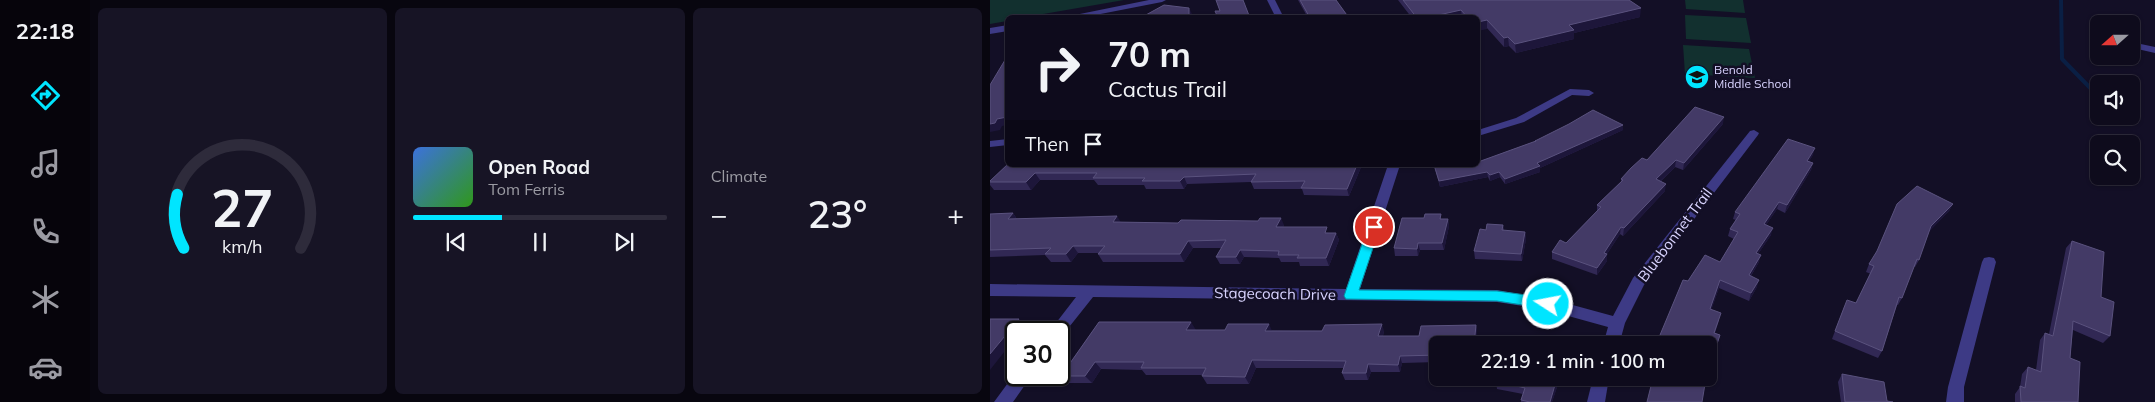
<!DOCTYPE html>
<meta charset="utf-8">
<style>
body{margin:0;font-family:Mulish,sans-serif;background:#171425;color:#f1f3f6;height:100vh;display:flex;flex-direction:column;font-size:19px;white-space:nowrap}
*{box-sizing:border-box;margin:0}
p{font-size:16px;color:#9b9ba3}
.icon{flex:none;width:28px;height:28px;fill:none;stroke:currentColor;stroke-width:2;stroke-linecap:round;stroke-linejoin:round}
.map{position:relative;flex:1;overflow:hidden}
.sheet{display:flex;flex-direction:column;gap:8px;padding:8px;background:#08060f;width:900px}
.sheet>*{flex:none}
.top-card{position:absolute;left:15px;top:15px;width:475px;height:152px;border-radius:8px;box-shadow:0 1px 4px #0004,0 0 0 1px #2e2b3b;background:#0e0b1c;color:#f1f3f6;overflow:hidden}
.needle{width:32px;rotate:249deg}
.buttons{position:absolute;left:1100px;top:15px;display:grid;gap:10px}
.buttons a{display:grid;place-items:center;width:50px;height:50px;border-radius:8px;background:#0e0b1c;box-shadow:0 1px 4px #0004,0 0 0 1px #2e2b3b;font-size:25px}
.speed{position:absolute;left:15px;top:321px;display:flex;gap:10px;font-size:25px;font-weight:700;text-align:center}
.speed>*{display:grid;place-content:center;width:65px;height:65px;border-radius:50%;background:#0e0b1c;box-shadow:0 1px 4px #0004,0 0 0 1px #2e2b3b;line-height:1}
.speed .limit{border:2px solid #111;border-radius:8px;background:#fff;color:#111}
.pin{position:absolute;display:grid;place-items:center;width:42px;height:42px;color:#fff;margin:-21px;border:2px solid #fff;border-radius:50%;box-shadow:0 1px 5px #0007}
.me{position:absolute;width:55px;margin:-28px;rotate:281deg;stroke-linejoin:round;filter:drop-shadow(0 0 4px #0008)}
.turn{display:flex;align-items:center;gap:18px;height:105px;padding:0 20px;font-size:22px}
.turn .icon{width:65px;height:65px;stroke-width:2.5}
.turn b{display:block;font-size:35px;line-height:42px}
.then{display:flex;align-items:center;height:48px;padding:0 20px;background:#0003;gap:10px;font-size:19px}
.big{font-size:38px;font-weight:600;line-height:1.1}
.sheet .tile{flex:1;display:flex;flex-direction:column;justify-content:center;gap:8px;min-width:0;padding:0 18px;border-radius:8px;background:#171425}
.sheet .dial{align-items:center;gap:0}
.dial svg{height:130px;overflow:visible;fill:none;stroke:#2e2b3b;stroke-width:7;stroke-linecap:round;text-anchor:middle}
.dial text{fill:#f1f3f6;stroke:none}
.song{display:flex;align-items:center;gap:15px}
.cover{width:60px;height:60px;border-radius:8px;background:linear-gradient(135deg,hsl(220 70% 55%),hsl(110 70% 35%))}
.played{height:5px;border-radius:2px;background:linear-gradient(90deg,#00e5ff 35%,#2e2b3b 35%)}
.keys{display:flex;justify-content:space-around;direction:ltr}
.heat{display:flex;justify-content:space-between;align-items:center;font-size:28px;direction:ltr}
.sheet .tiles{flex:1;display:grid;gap:8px;grid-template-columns:repeat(3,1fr)}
.trip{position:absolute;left:439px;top:336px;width:288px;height:50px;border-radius:8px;background:#0e0b1c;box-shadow:0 1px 4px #0004,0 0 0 1px #2e2b3b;font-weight:600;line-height:50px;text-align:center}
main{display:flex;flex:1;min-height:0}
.tabs{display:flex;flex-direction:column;width:90px;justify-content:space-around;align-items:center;background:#06040b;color:#9b9ba3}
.tabs .icon{width:35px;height:35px}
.tabs .active{color:#00e5ff}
.tabs b{font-size:22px;color:#f1f3f6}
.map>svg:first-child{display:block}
</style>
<main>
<nav class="tabs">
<b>22:18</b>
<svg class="icon active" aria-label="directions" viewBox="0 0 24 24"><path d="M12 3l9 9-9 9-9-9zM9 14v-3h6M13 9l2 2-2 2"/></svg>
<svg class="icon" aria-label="music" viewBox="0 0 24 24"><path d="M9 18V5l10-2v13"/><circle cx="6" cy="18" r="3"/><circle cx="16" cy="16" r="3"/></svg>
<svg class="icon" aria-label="phone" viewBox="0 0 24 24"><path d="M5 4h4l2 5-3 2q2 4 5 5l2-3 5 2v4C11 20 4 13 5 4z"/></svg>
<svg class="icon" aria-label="climate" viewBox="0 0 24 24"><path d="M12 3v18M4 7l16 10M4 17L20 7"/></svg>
<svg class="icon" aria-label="car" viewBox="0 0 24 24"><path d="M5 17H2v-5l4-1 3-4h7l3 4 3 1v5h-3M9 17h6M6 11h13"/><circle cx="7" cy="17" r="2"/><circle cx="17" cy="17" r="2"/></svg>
</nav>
<section class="sheet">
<div class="tiles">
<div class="tile dial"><svg viewBox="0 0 100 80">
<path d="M14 69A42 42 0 1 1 86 69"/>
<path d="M14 69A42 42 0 0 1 10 36" stroke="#00e5ff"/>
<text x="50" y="56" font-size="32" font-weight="700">27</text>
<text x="50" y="72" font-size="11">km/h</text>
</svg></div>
<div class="tile">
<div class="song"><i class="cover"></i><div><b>Open Road</b><p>Tom Ferris</p></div></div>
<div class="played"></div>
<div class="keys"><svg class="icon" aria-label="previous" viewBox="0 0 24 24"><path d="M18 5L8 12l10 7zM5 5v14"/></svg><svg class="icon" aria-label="pause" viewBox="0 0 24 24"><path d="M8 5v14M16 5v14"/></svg><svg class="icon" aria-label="next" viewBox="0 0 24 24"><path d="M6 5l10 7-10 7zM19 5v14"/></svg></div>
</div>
<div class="tile"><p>Climate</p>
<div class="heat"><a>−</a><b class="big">23°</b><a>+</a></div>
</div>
</div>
</section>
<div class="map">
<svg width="1165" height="402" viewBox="0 0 1165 402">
<rect width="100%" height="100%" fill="#130f26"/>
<g fill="#12302f">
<polygon points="0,0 134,0 36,17 18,18 17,21 0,24"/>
<polygon points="695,0 753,0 755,13 696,9"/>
<polygon points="695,15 756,18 761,43 696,39"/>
<polygon points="693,45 759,49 765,78 695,74"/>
</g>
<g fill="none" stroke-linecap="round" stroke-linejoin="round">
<polyline stroke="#0a1f44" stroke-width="4" points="1071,0 1072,59 1109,97"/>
<polyline stroke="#0a1f44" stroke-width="4.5" points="1127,116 1129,119"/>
<g fill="#3d3a85" fill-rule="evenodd">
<polygon points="277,0 285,0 294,18 286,18"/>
<polygon points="1146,43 1165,47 1165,53 1143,48 1141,46"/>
<polygon points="580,89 599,90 604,93 599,96 582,95 534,122 488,136 488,130 526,118"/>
<polygon points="764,130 769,133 768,135 654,285 635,323 629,345 613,345 618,327 553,309 507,302 103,297 72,336 69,338 69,332 59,332 86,297 0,296 0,284 356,289 398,165 410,165 370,289 507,290 568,301 623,316 643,278 760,131"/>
<polygon points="18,139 18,145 0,147 0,141"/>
<polygon points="999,257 1004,258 1006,262 974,387 974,402 956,402 958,387 992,262 994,258"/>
<polygon points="26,372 26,375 42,375 23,402 4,402"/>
<polygon points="603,378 619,378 615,402 597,402"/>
</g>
<g fill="#3d3a85" fill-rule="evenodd">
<polygon points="159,0 176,0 172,2 90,18 70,18"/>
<polygon points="18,25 18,31 0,34 0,28"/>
</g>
</g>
<g fill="#312854">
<polygon points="308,0 346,0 359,18 318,18"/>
<polygon points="408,0 639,0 650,17 584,33 584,39 526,53 519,46 514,47 488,18 422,18"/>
<polygon points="733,124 693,170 685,167 671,181 675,191 633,236 630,234 617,254 617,261 607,275 562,259 562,252 576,243 607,211 607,205 631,182 631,179 657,160"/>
<polygon points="633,130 550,168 550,172 515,184 510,177 500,181 498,177 450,187 444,165 488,165 545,142 545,141"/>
<polygon points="823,155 819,161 823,163 821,170 795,213 787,209 776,225 781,235 768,254 769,262 761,276 767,287 759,301 729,288 721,310 729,320 725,333 730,335 722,360 718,359 718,345 678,345 669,342 670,335 698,281 730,262 744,239 738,236 740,229 746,220 743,219 745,212"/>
<polygon points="18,165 372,165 359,196 314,195 312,189 264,189 261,182 197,184 194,189 156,189 154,185 108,185 104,180 50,180 41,190 4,190 0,185 0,181"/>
<polygon points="963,204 959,211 939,231 929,260 925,267 924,267 912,298 908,305 907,305 892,351 888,358 842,339 854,307 866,303 881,274 876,272 879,264"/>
<polygon points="23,213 27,219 131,222 294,225 293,227 339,233 346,233 349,240 339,266 310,266 309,262 291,262 289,258 254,257 250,264 230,264 226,257 232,248 203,248 194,262 113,262 108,254 109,253 88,253 81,262 61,262 55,255 0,257 0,214"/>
<polygon points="451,214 451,219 458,219 459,226 454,250 430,250 428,256 405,256 404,248 434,218"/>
<polygon points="513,225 514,231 535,232 536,239 532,261 485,259 484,251 496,230"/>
<polygon points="1082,241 1111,297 1120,336 1113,343 1083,330 1080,358 1088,402 1025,402 1025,394 1030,387 1032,374 1038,367 1046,370 1050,340 1055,333 1059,334 1076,248"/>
<polygon points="109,322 205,330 394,331 393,336 429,336 486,325 487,332 448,345 448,362 412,363 410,372 381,372 378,380 355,380 352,373 354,368 266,368 259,384 217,384 212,376 213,375 156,375 152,370 111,369 102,383 78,383 71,376"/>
<polygon points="852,374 897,401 903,402 851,402 848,382"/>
<polygon points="508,378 570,378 562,402 531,402 531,400 533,394 507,389 506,381"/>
</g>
<g fill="#1d163a">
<polygon points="199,8 202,14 202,18 199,18"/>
<polygon points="651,8 650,17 584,33 584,39 526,53 525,44 579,25"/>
<polygon points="471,10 472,18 435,18"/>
<polygon points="497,20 497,29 488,31 488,22"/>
<polygon points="518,37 519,46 514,47 514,38"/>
<polygon points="18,116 18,125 12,126 10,130 0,132 0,124 7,119"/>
<polygon points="734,117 733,124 693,170 694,163"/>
<polygon points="633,125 633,130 550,168 550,172 515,184 515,179 547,163"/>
<polygon points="825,148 823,155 815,168 817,161"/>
<polygon points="686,160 685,167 665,186 666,179"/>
<polygon points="823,163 821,170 795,213 797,205"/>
<polygon points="367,165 372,165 359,196 357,189"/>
<polygon points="497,172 498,177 450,187 449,181"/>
<polygon points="509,172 510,177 500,181 500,175"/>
<polygon points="45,173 50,180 41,190 36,182"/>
<polygon points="194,177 197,184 194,189 190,181"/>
<polygon points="676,184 675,191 633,236 634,228"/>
<polygon points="789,202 787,209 772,231 774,224"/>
<polygon points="963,204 959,211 938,233 941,226"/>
<polygon points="23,213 28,221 18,219"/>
<polygon points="127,216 132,224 123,222"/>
<polygon points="291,218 294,225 289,235 286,227"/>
<polygon points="458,219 459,226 454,250 452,243"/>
<polygon points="631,227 630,234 617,254 617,261 607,275 607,268 614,253"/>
<polygon points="783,228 781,235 764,260 766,253"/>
<polygon points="535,232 536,239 532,261 531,254"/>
<polygon points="346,233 349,240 339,266 336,258"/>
<polygon points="198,241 203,248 194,262 190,254"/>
<polygon points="428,243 430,250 428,256 427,249"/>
<polygon points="83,246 88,253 81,262 76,254"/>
<polygon points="250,250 254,257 250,264 246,257"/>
<polygon points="771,255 769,262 757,282 759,275"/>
<polygon points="730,280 729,288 719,317 720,309"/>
<polygon points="769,280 767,287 759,301 761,293"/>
<polygon points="29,319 35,326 30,332 26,332 26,337 0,370 0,354"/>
<polygon points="201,322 206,330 201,338 196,330"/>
<polygon points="279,324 282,331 275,331"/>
<polygon points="392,324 394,331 391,343 388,336"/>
<polygon points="486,325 487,332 486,345 484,345"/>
<polygon points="410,356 412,363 410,372 408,365"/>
<polygon points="262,360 266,368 259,384 255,377"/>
<polygon points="105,362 111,369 102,383 95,376"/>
<polygon points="378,364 381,372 378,380 376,373"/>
<polygon points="567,378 570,378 562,402 560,402"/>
</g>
<g fill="#433a66" stroke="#5a527e">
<polygon points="226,0 253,0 260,18 228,18 225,11 230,11"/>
<polygon points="310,0 346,0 359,18 320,18"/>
<polygon points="413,0 639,0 651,8 579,25 584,30 525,44 518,37 514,38 497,20 488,22 488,18 478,18 471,10 435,18 427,18"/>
<polygon points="174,5 199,8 199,18 163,18 154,16"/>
<polygon points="18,55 18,116 17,117 7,119 5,123 0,124 0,85"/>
<polygon points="705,107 734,117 694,163 686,160 666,179 676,184 634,228 631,227 614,253 617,254 607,268 562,252 570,240 576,243 611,207 607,205 633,180 631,179 641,168 652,158 657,160"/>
<polygon points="603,110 633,125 547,163 550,166 515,179 509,172 500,175 497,172 449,181 444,165 488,165 488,162 546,141 545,141 579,124"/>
<polygon points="798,139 825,148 817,161 823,163 797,205 789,202 774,224 783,228 766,253 771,255 759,275 769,280 761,293 730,280 720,309 731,313 724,333 730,335 724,353 718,351 718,345 701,345 670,335 693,280 698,281 715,255 730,262 748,232 740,229 750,214 745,212"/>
<polygon points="18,164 18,165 367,165 357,189 311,188 315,181 261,182 266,174 194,177 190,181 152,181 155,178 103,178 107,173 45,173 36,182 0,182 0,181"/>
<polygon points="927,186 963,204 941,226 929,260 927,259 912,298 909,297 892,351 845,331 857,300 866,303 884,266 879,264 887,251 907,204"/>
<polygon points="23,213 18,219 127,216 123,222 188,223 191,220 268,221 270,218 291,218 286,227 337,227 335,233 346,233 336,258 307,258 309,255 288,255 289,251 250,250 246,257 226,257 236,240 198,241 190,254 108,254 115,246 83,246 76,254 55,254 61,248 0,250 0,214"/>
<polygon points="435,214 451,214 450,219 458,219 452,243 428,243 427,249 404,248 412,218 434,218"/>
<polygon points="497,224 513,225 512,230 535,232 531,254 484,251 490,229 496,230"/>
<polygon points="1082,241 1114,252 1111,297 1124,302 1120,336 1083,321 1080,358 1090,362 1088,402 1031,402 1030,386 1035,388 1038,367 1051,372 1055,333 1063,336"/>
<polygon points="0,319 29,319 0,354"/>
<polygon points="109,322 201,322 196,330 235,330 238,324 279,324 275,331 332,331 335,325 392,324 388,336 429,336 431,326 486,325 484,345 448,345 448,355 410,356 408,365 378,364 376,373 352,373 356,361 262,360 255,377 212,376 216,368 151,368 154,362 105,362 95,376 71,376"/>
<polygon points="852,374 894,382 897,401 903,402 855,402"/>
<polygon points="508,378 567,378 560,402 540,402 531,400 535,388 506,381"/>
<polygon points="663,378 716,378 712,402 657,402"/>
</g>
<polygon fill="#00e5ff" stroke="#0095a6" points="384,223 390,227 369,290 507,291 558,298 563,300 565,304 563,307 558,309 507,301 356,299 354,296 378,227"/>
<defs>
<g id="school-disc" transform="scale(1.25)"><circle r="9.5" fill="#00e5ff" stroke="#130f26"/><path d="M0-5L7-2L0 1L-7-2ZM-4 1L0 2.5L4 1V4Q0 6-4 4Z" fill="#111"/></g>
</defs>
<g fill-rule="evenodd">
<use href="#school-disc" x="707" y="77"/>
</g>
<g text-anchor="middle" stroke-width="5" stroke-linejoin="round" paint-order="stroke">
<g font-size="12" fill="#d9d4ff" stroke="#130f26" text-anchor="start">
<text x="724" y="74">Benold<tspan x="724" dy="14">Middle School</tspan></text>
</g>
<g font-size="15" fill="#d9d4ff" stroke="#130f26">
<text transform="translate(685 235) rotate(-53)" y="5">Bluebonnet Trail</text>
<text transform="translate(285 294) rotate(1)" y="5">Stagecoach Drive</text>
</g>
</g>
</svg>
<div class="buttons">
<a><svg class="needle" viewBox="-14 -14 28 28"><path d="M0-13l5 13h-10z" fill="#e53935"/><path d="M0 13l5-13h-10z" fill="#9b9ba3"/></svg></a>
<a><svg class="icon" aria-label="sound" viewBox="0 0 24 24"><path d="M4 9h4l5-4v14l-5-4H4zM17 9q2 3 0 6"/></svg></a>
<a><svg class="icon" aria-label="search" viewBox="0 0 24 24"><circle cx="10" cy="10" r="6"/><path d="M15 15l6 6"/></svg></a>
</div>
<div class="speed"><div class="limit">30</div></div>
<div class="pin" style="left:384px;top:227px;background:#d93025"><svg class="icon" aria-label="arrive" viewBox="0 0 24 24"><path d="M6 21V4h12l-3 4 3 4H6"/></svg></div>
<svg class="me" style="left:558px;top:304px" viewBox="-20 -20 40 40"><circle r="17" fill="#00e5ff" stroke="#fff" stroke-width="3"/><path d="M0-11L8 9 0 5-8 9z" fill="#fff"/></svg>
<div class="trip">22:19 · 1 min · 100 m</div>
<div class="top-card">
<div class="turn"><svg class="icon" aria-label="right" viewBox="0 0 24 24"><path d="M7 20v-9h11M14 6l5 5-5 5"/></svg><div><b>70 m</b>Cactus Trail</div></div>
<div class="then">Then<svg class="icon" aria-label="arrive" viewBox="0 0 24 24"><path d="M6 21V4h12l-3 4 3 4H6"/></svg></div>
</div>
</div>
</main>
